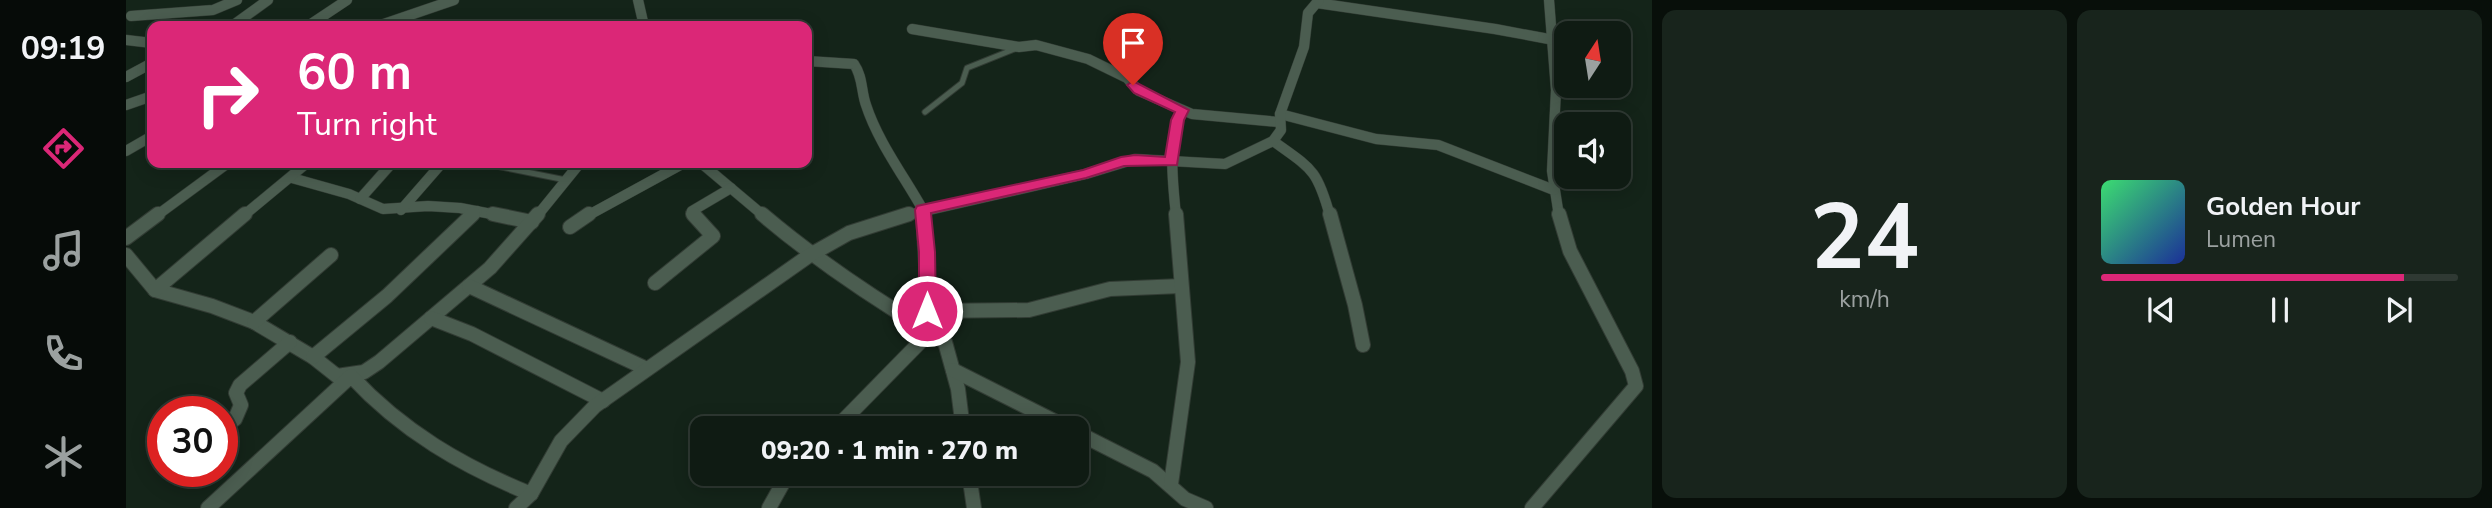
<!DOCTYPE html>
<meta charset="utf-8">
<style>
body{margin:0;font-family:"Nunito Sans",sans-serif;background:#18241c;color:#f1f3f6;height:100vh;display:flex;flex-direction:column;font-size:26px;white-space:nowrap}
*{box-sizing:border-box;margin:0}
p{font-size:23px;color:#9ba1a0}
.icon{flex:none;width:38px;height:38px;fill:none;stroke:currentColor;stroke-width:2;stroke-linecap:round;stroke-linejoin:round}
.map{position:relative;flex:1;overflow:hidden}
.details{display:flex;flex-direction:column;gap:10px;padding:10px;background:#080f0a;width:840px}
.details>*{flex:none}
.banner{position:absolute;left:21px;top:21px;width:665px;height:147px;border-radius:14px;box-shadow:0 4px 18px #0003,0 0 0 2px #2f3933;background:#db2777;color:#fff;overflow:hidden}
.needle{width:46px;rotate:12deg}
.buttons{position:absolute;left:1428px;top:21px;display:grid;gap:14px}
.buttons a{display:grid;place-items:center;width:77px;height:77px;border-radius:14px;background:#0f1b13;box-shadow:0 4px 18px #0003,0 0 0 2px #2f3933;font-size:35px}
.speed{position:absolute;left:21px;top:396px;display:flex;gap:14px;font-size:35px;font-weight:700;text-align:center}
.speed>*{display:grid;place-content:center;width:91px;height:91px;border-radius:50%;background:#0f1b13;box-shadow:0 4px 18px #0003,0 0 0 2px #2f3933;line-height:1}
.speed .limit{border:10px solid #d22;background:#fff;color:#111}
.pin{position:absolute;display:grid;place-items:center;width:60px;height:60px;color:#fff;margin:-72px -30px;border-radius:50% 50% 50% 0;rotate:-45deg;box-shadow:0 0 7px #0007}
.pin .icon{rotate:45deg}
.me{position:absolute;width:77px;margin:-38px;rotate:0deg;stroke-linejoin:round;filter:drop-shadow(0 0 5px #0008)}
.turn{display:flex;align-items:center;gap:24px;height:147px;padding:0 35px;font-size:32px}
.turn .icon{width:91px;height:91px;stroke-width:2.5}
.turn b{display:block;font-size:49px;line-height:60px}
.details .card{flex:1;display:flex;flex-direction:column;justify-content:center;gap:10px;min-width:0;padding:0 24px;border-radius:14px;background:#18241c}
.details .dial{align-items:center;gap:0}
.dial b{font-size:91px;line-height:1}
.song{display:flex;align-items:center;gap:21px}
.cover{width:84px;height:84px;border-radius:10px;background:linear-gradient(135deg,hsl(140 70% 55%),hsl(230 70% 35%))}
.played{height:7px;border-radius:4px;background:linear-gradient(90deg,#db2777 85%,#2f3933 85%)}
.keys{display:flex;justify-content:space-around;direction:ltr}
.details .tiles{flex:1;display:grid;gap:10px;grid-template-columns:repeat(2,1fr)}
.trip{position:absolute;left:564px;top:416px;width:399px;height:70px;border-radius:14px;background:#0f1b13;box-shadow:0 4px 18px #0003,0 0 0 2px #2f3933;font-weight:800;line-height:70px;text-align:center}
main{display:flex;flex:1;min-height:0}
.tabs{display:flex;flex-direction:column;width:126px;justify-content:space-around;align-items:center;background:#060b08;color:#9ba1a0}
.tabs .icon{width:49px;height:49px}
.tabs .selected{color:#db2777}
.tabs b{font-size:32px;color:#f1f3f6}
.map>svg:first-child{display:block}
</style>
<main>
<nav class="tabs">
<b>09:19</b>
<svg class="icon selected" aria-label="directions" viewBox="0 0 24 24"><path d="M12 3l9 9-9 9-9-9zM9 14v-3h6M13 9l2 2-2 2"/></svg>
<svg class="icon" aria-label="music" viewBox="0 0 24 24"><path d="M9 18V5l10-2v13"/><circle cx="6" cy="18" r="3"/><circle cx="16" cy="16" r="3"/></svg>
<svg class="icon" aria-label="phone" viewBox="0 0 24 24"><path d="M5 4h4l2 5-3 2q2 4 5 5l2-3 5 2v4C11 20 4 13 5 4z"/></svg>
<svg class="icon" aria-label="climate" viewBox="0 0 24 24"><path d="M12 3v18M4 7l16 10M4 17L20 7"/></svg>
</nav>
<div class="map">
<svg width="1526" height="508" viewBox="0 0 1526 508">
<rect width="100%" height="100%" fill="#142419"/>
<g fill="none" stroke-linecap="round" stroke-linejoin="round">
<g stroke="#323c34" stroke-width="7">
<g id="service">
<polyline points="799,112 836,83 841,68 891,48"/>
<polyline points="370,166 440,180"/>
</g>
</g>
<g stroke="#323c34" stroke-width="11">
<g id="minor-far1">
<polyline points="512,0 518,26"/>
<polyline points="1423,0 1430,90 1426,171 1433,216"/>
<polyline points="1191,3 1369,29 1428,40"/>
<polyline points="5,16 87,10 111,0"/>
<polyline points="106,26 142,0"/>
<polyline points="182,26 221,0"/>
<polyline points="252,26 328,0"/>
<polyline points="786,29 893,47 910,45 962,59 1001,78 1013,91 1066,114 1153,122"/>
<polyline points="0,40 26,43"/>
<path d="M681 61 728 64C737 77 735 91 740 105 752 142 778 176 797 210V216"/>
<polyline points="0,77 26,63"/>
<polyline points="0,105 26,96"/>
<polyline points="1154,114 1250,139 1312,145 1428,190"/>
<path d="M1147 141C1186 169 1191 169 1204 216"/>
<polyline points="0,151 26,136"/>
<polyline points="575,163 638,216"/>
<polyline points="166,178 223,194 257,209 302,206 334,208 376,216"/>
<polyline points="234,199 266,163"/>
<polyline points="275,210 316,163"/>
<polyline points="30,216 102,163"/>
<polyline points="117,216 181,163"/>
<polyline points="345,216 351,211"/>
<polyline points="411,216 454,163"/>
<polyline points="461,216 558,163"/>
<polyline points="567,216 566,211 605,188"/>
<polyline points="777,216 960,174 1009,159 1099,164 1147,141 1155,130 1154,114 1178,47 1182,13 1193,0"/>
<path d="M1050 216C1047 183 1041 141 1056 110"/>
</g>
</g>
<g stroke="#323c34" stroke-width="16">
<g id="minor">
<polyline points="367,214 406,222"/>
<path d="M636 214C689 259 744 296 804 332L709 429"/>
<polyline points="797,214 804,332 819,342 832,389 837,429"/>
<polyline points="1204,214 1229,305 1237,345"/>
<polyline points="444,227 463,214"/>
<polyline points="0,238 32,214"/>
<polyline points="0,255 29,290 86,306 128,322 187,357 211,376 238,372 253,362 364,268 412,214"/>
<polyline points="529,283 587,236 567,214"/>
<polyline points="343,286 521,369"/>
<polyline points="29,290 119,214"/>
<polyline points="801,311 903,310 984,289 1055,286"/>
<polyline points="305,318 346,334 477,401"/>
<polyline points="128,322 205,255"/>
<polyline points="187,357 261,296 347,214"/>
<polyline points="827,370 944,429"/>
<polyline points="96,428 109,419 115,405 110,393 114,385 164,342"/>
<polyline points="950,432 1027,471 1059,499 1080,508"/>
<polyline points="843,474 848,508"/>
<polyline points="1045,484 1062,362 1050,214"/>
<path d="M82 508 225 376C276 431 336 466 405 494"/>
<polyline points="390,508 405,494 435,441 469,406 684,255 723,233 783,214"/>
<polyline points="643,508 662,474"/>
<polyline points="1406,508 1510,386 1506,371 1444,251 1433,214"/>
</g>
</g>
<use href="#service" stroke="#4b5d50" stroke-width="5"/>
<use href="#minor-far1" stroke="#4b5d50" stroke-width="10"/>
<use href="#minor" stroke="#4b5d50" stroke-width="14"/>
</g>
<polygon fill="#db2777" stroke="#8e194d" stroke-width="2" points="1007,81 1063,110 1058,120 1051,165 998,166 960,178 805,213 809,252 810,311 807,316 795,316 793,311 793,252 789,210 791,206 957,170 995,157 1009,155 1039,157 1045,120 1049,112 1008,93 1001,85"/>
</svg>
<div class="buttons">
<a><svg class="needle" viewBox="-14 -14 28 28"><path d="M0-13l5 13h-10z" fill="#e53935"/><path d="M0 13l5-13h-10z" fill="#9ba1a0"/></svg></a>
<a><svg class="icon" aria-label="sound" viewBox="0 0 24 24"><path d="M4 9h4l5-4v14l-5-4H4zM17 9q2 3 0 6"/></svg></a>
</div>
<div class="speed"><div class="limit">30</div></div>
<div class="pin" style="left:1007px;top:85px;background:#d93025"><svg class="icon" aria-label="arrive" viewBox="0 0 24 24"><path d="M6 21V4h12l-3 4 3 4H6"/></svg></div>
<svg class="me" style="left:801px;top:311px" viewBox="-20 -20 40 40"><circle r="17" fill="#db2777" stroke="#fff" stroke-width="3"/><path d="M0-11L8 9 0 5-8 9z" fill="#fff"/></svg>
<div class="trip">09:20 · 1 min · 270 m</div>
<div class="banner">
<div class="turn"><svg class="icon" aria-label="right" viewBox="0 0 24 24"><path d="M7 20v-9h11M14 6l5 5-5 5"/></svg><div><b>60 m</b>Turn right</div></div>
</div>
</div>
<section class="details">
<div class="tiles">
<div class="card dial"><b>24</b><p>km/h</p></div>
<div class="card">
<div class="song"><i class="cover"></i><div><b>Golden Hour</b><p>Lumen</p></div></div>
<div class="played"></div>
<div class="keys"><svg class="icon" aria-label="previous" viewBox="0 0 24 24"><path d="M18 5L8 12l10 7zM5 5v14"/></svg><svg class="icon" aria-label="pause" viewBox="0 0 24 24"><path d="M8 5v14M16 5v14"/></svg><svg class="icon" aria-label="next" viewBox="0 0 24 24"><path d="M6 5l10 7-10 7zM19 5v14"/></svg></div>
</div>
</div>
</section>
</main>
